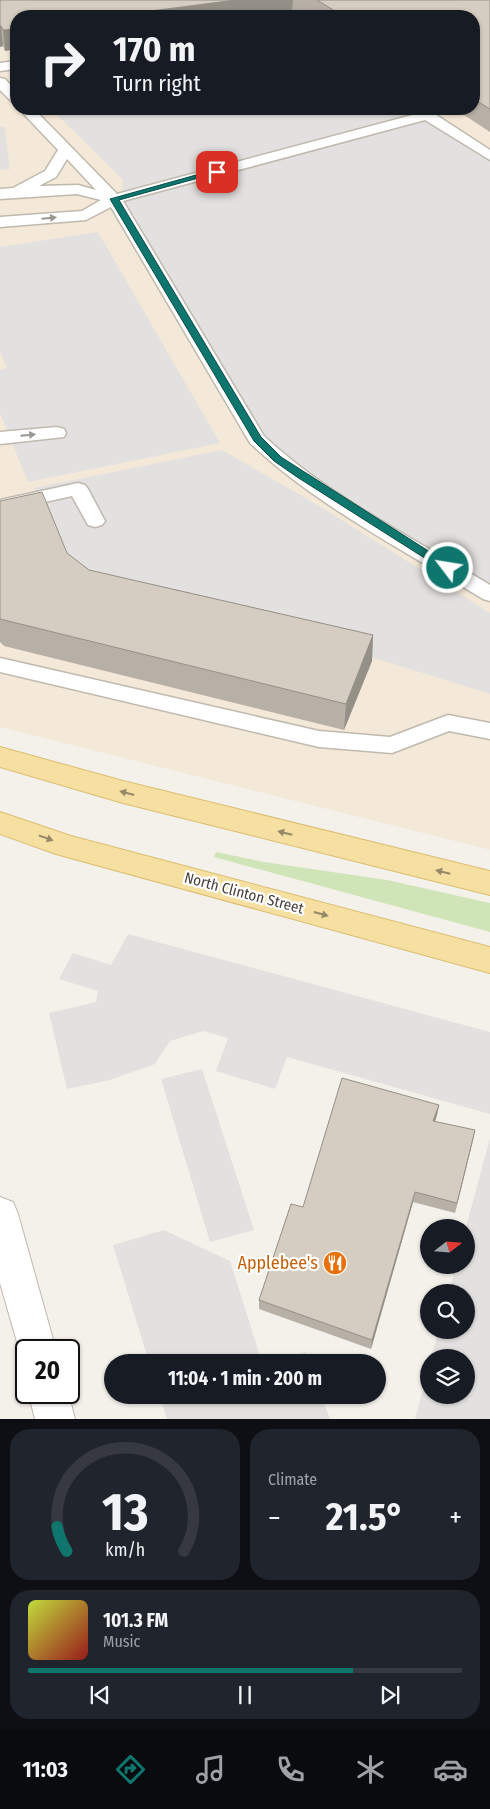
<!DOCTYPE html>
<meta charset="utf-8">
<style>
body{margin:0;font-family:"Fira Sans Condensed",sans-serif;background:#20242c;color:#f1f3f6;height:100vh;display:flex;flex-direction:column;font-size:19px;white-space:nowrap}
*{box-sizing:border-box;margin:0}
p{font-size:16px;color:#9ea1a6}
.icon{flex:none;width:28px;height:28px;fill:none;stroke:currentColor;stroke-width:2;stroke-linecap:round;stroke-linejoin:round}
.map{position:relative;height:1419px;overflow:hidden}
.drawer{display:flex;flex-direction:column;gap:10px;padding:10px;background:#0d0f14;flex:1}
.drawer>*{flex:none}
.banner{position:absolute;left:10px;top:10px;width:470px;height:105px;border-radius:20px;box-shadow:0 1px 4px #0004;background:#171b24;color:#f1f3f6;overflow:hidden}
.needle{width:32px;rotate:73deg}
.tools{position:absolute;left:420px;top:1219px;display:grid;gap:10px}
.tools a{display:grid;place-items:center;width:55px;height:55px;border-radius:50%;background:#171b24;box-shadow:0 1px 4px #0004;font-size:25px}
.speed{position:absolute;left:15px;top:1339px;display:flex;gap:10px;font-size:25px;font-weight:700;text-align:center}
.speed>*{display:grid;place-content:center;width:65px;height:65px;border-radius:50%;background:#171b24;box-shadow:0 1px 4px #0004;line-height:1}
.speed .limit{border:2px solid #111;border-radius:8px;background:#fff;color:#111}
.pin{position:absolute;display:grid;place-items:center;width:42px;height:42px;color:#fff;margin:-21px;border-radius:10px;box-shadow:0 2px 8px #0006}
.me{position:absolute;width:55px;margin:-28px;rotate:301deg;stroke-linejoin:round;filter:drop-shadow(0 0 4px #0008)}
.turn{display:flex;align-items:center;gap:18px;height:105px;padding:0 20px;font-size:22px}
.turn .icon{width:65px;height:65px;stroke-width:2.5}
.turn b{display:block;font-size:35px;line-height:42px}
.big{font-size:38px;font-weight:700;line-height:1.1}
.drawer .card{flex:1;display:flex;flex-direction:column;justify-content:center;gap:8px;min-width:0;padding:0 18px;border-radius:20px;background:#20242c}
.drawer .dial{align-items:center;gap:0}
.dial svg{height:130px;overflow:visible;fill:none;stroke:#363941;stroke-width:7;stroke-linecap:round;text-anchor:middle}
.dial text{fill:#f1f3f6;stroke:none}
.song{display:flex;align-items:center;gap:15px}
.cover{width:60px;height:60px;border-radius:8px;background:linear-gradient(135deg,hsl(70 70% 55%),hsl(0 70% 35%))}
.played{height:5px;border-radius:2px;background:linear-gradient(90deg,#0f766e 75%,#363941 75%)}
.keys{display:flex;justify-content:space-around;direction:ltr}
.heat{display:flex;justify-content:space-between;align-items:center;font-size:28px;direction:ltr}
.drawer .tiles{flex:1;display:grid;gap:10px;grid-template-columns:1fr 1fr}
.card:last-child{grid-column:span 2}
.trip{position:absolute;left:104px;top:1354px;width:282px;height:50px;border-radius:25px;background:#171b24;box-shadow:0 1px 4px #0004;font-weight:700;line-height:50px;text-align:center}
.dock{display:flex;height:80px;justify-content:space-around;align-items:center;background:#090b0e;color:#9ea1a6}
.dock .icon{width:35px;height:35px}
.dock .selected{color:#0f766e}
.dock b{font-size:22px;color:#f1f3f6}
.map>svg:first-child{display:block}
</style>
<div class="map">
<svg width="490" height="1419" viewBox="0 0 490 1419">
<rect width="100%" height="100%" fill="#f4f1eb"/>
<path fill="#f4e9d8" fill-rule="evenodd" d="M0 0H490V850L0 727ZM16 16H474V109H16Z"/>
<polygon fill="#cfe5b7" points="216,852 264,862 387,880 490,903 490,932 214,857"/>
<g fill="#e3e1df">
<polygon points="51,109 418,109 490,156 490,594 278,459 156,268 121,197 123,180"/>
<polygon points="0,127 5,127 10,169 0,170"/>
<polygon points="98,232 220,443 28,482 0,413 0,370 7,368 0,352 0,247"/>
<polygon points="222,450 321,507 490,613 490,694 355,652 74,578 34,488"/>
<polygon points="128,934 490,1032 490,1114 287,1057 275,1089 216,1071 228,1038 203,1031 170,1041 155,1064 110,1080 67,1089 49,1013 96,1002 98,991 59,979 73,953 111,965"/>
<polygon points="202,1069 254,1230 210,1242 161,1079"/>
<polygon points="490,1138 490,1419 415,1419 429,1367 429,1395 466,1395 466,1358 431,1357 439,1330 466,1330 466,1292 449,1292 456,1265 466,1265 466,1227"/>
<polygon points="164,1230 230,1261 262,1362 149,1362 113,1245"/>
<polygon points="306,1352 310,1362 267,1362"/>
<polygon points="159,1395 321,1395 330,1419 167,1419"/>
</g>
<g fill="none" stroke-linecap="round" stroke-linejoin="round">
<g stroke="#bfb9ae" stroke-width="3">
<g id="lane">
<polygon points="16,61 16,69 0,71 0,63"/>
<polygon points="0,78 5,79 16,91 16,102 11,101 0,90"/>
<path d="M19 109H34L117 194 416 114 411 109H427L490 150V160L425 120 123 201 264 436C328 496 415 539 490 585V601L483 599C407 552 315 505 250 443L111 207 86 220 0 227V217L82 211 101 200 77 194 0 199V189L13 188 45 171 58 150ZM67 159 96 190 78 185 39 186 56 177Z"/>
<polygon points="57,427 64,429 66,433 64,437 0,444 0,432"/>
<polygon points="78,483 85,485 88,489 105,521 102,525 95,527 88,525 72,496 0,512 0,500"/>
<polygon points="0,658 319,731 390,737 448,715 490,723 490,739 449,731 392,753 319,747 0,672"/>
</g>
</g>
<g stroke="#bfb9ae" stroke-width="2">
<g id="street">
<polygon points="0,1197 13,1202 18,1214 56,1350 26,1350 26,1365 23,1363 0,1283"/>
<polygon points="28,1392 68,1392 75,1419 35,1419"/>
</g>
</g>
<g stroke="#dbbd72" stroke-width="2">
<g id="primary">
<polygon points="0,747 123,781 490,871 490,895 123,803 0,767"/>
<polygon points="0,812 71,836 490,947 490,973 56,854 0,834"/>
</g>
</g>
<use href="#lane" fill="#fff" fill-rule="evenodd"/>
<use href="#street" fill="#fff" fill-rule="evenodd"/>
<use href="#primary" fill="#f6e0a1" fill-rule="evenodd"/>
</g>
<g fill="#b7b0a6">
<polygon points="0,0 490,0 490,132 455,109 474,109 474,16 311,16 308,14 292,12 16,16 16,49 5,51 3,46 0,47"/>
<polygon points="0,501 89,570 373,635 372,661 344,730 4,646 0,642"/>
<polygon points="439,1105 437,1115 435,1121 473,1140 455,1213 413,1202 371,1349 259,1309 259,1300"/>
</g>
<g fill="#959087">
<polygon points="236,0 293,0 292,12 262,16 112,16"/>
<polygon points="0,26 1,26 3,46 0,47"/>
<polygon points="16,29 16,49 5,51 3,30"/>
<polygon points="373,635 372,661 344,730 346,704"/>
<polygon points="439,1105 437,1115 432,1131 433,1121"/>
<polygon points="475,1130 473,1140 455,1213 457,1203"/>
<polygon points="415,1192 413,1202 371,1349 372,1340"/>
</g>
<g fill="#d5cdc1" stroke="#959087">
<polygon points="0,0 236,0 112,16 16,16 16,29 3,30 1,26 0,26"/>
<polygon points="317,0 490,0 490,109 474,99 474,16 343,16"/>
<polygon points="42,492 67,553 89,570 373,635 346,704 0,619 0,501"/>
<polygon points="342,1078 439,1105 433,1121 475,1130 457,1203 415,1192 372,1340 259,1300 291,1204 303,1207"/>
</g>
<defs><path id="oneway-solid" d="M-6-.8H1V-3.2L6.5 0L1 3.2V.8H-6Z" transform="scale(1.25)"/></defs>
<g fill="#9a9792">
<use href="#oneway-solid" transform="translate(49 218) rotate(-5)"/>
<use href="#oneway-solid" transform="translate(28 435) rotate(-5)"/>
</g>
<g fill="#968968">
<use href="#oneway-solid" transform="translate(127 793) rotate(-165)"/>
<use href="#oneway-solid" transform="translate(285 833) rotate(-166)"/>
<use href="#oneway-solid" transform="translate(46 838) rotate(19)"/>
<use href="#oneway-solid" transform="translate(443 872) rotate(-166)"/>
<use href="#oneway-solid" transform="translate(321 914) rotate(15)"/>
</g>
<polygon fill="#0f766e" stroke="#0a4d48" points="214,170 220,172 119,200 261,437 281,457 452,566 452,571 445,571 297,477 274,461 254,441 110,199"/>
<defs>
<g id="restaurant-disc" transform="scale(1.25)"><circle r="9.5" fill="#e8710a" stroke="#fff"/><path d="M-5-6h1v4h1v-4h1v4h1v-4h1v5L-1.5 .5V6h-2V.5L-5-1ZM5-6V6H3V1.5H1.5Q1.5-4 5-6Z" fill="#fff"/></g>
</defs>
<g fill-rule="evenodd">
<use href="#restaurant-disc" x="335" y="1263"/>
</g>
<g text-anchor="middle" stroke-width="4.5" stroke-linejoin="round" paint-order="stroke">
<g font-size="15" fill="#484239" stroke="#fff">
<text transform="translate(244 893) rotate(15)" y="5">North Clinton Street</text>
</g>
<g font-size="18" fill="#c56008" stroke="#fff" text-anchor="end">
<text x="318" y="1269">Applebee's</text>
</g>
</g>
</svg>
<div class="tools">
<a><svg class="needle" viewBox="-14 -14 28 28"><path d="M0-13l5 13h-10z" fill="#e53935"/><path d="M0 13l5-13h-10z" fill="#9ea1a6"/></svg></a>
<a><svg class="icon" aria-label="search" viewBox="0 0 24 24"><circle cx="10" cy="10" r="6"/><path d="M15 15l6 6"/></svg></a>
<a><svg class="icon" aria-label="layers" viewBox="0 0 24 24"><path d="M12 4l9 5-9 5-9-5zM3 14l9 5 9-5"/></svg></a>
</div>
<div class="speed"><div class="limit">20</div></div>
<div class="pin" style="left:217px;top:172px;background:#d93025"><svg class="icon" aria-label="arrive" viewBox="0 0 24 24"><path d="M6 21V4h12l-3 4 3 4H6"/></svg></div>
<svg class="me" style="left:448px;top:568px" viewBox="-20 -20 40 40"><circle r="17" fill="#0f766e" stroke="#fff" stroke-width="3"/><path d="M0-11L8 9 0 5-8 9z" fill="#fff"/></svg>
<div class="trip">11:04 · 1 min · 200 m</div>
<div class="banner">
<div class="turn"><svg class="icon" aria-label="right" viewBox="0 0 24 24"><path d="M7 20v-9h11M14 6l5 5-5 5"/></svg><div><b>170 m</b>Turn right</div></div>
</div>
</div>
<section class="drawer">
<div class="tiles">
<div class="card dial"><svg viewBox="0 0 100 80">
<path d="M14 69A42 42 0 1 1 86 69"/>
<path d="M14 69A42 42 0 0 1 8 54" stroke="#0f766e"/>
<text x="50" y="56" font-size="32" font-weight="700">13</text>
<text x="50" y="72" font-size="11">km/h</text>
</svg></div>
<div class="card"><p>Climate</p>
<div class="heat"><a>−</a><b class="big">21.5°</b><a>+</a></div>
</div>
<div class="card">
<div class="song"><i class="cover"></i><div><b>101.3 FM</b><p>Music</p></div></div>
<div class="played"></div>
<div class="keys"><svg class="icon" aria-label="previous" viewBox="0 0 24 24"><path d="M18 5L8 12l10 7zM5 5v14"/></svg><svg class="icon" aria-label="pause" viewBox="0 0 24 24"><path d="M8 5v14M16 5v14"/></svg><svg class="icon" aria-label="next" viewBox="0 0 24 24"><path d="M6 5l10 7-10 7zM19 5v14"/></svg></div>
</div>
</div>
</section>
<nav class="dock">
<b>11:03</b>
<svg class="icon selected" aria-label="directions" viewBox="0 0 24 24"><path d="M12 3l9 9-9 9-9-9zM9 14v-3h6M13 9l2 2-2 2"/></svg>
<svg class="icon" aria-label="music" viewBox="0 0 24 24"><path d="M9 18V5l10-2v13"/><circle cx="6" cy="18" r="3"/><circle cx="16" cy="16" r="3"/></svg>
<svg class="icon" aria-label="phone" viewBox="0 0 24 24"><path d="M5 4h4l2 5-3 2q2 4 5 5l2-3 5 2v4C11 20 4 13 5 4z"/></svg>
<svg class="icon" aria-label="climate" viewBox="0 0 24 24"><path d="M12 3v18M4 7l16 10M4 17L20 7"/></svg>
<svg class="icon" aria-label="car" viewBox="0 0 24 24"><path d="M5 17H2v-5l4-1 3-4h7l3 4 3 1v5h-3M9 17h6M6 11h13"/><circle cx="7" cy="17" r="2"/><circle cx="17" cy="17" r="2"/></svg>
</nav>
